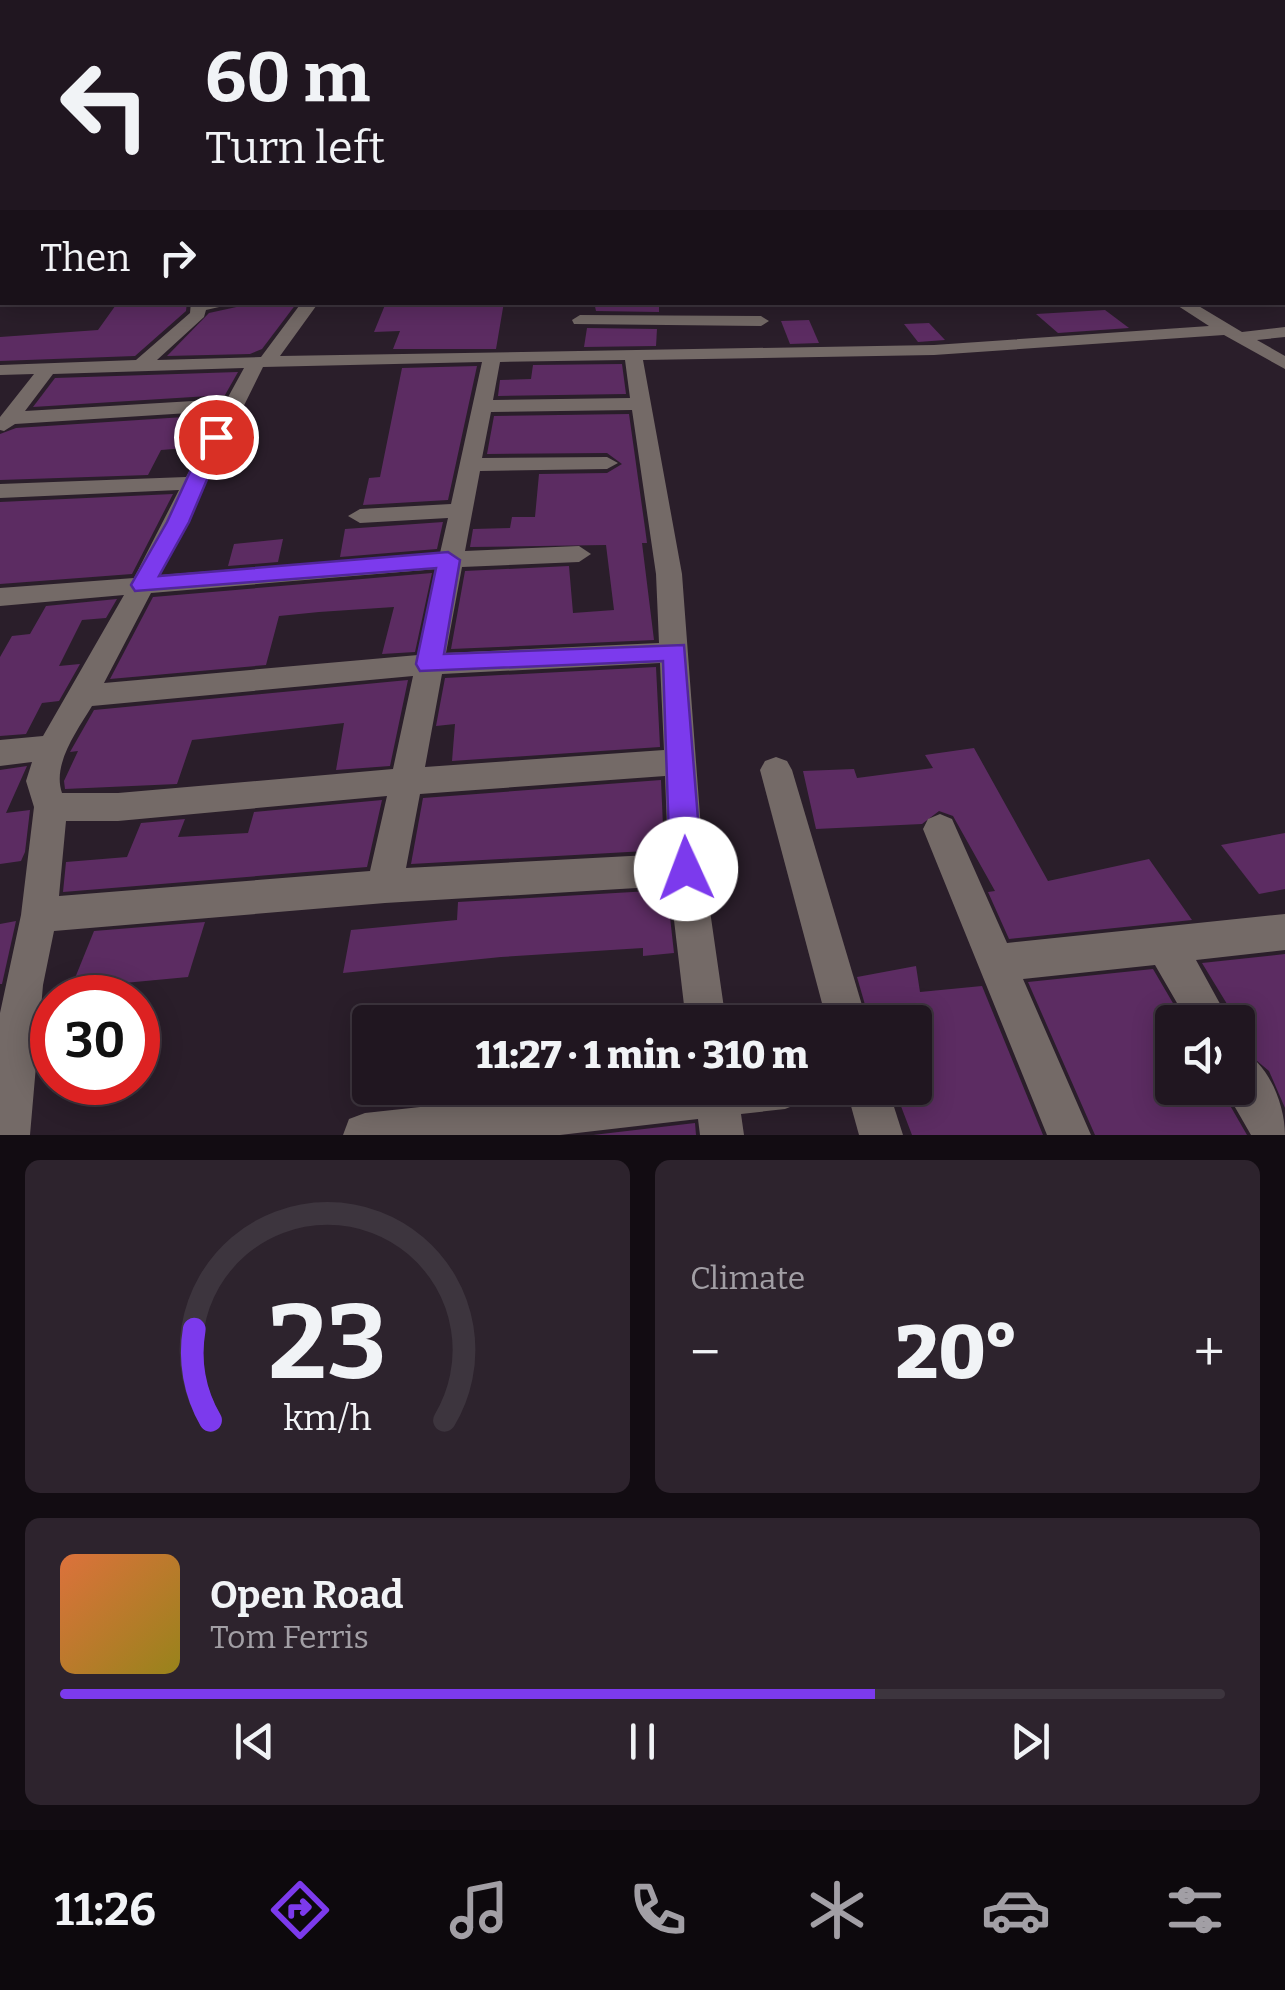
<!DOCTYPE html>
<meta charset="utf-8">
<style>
body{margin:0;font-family:Bitter,serif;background:#2d232d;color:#f1f3f6;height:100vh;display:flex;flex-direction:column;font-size:38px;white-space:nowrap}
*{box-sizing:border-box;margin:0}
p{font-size:32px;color:#a29fa5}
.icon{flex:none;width:55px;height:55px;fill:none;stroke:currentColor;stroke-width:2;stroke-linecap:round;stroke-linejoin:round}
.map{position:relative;height:1135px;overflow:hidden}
.panel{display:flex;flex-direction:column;gap:25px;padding:25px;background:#120c12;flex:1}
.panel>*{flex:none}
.guide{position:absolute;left:0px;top:0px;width:1285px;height:305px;box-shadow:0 5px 25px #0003,0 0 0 2px #3d353e;background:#201620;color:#f1f3f6;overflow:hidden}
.fabs{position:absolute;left:1155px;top:1005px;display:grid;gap:20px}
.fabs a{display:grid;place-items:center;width:100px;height:100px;border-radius:10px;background:#201620;box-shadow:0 5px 25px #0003,0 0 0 2px #3d353e;font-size:50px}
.speed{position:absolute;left:30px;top:975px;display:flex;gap:20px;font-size:50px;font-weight:700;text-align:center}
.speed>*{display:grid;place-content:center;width:130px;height:130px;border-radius:50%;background:#201620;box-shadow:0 5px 25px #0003,0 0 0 2px #3d353e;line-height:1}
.speed .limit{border:15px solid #d22;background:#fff;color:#111}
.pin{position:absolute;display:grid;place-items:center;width:85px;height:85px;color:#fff;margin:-42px;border:5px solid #fff;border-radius:50%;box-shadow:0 2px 10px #0007}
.me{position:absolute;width:110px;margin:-55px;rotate:358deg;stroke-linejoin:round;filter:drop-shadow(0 0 8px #0008)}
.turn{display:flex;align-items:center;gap:35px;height:210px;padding:0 40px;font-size:45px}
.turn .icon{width:130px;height:130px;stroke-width:2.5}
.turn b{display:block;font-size:70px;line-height:85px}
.then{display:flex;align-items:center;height:95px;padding:0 40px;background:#0003;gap:20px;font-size:38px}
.big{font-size:75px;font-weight:800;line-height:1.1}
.panel .widget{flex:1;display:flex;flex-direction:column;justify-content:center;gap:15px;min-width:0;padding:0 35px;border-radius:15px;background:#2d232d}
.panel .dial{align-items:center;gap:0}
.dial svg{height:260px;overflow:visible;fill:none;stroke:#3d353e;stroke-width:7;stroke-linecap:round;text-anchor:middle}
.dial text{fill:#f1f3f6;stroke:none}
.song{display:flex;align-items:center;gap:30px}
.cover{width:120px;height:120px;border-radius:15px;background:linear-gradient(135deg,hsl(20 70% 55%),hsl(50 70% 35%))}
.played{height:10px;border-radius:5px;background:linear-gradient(90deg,#7c3aed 70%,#3d353e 70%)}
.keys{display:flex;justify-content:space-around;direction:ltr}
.heat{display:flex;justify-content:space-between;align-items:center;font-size:55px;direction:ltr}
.panel .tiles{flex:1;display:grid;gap:25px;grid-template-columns:1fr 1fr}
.widget:last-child{grid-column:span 2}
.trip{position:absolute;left:352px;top:1005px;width:580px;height:100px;border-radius:10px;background:#201620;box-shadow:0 5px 25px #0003,0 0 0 2px #3d353e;font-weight:800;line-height:100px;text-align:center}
.tab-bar{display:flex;height:160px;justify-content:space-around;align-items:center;background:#0d090d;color:#a29fa5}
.tab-bar .icon{width:70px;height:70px}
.tab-bar .selected{color:#7c3aed}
.tab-bar b{font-size:45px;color:#f1f3f6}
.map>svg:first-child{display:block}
</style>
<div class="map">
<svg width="1285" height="1135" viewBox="0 0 1285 1135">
<rect width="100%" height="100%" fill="#2a1e2a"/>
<g fill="#5c2c62">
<polygon points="118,302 187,302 186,311 135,356 0,361 0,337 98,330"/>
<polygon points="504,302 496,349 393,349 400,331 374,332 385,305"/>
<polygon points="594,302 659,302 659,312 596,311"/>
<polygon points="296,304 262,349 250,354 167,356 209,313 241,306"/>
<polygon points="1105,310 1129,328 1058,333 1036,314"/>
<polygon points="809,320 819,343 790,344 781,321"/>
<polygon points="929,323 945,340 918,342 904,324"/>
<polygon points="587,328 657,329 656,346 584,347"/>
<polygon points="622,364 626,394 498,396 500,380 531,379 533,365"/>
<polygon points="477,366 448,500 363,505 369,478 380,477 402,368"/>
<polygon points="238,372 225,395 33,407 55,378"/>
<polygon points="629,414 645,528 647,543 642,543 654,640 451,649 465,571 569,566 573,613 614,610 606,545 470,547 473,529 510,528 512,517 535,517 539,474 607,473 622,464 607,453 487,454 494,416"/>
<polygon points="215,415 198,447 161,450 148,475 0,480 0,434 16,428"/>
<polygon points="173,494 132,574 0,584 0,502"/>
<polygon points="443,522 437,549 340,557 345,529"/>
<polygon points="283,539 278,562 228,566 234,544"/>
<polygon points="432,573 415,652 382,654 394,607 319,612 279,616 266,665 110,679 153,597"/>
<polygon points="117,599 106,618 82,620 59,666 80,664 59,701 42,703 26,734 0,736 0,657 12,636 30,634 46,606"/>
<polygon points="656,667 660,747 452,761 455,724 436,726 445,678"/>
<polygon points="408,680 390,766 336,770 344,723 192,740 177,784 65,789 64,781 78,751 70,752 94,710"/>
<polygon points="974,748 1048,881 1149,859 1192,920 1009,939 988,892 995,891 953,816 939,811 922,824 816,829 803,771 854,769 857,778 933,768 925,755"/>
<polygon points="27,766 6,813 30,810 25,852 21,861 0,864 0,770"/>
<polygon points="661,780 664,850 411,864 423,798"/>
<polygon points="382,800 367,867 63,892 66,862 127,857 141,823 185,819 178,837 248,833 254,812"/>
<polygon points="1285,833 1285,889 1259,894 1221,845"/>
<polygon points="667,890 674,953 643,956 643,948 501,957 343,973 351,930 457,920 458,902"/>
<polygon points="16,921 2,984 0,984 0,924"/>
<polygon points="205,922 188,977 71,988 94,931"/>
<polygon points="1285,954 1285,1108 1269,1071 1238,1045 1238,1022 1202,963"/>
<polygon points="916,966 920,992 982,986 1043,1135 912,1135 894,1088 915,1088 915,1022 870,1022 857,977"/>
<polygon points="1153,969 1184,1022 1172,1022 1172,1088 1220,1088 1247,1135 1095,1135 1028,982"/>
<polygon points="695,1123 696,1135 593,1135"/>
</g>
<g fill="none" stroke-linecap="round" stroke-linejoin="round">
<g fill="#746a67" fill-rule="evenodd">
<rect x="0" y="143" width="2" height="4"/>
<polygon points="2,209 2,217 0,218 0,210"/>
<rect x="1282" y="264" width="3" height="9"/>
<polygon points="2,286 2,297 0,298 0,287"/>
<path d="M191 302H241L206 310 204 317 157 360 261 357 302 302H319L280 356 934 345 1209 326 1172 302H1192L1242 332 1285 327V337L1257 340 1285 356V369L1224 335 934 355 643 360 682 574 704 869 726 1022H686L670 886 385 903 54 931 43 985 30 1135H0V1013L21 915 34 807 26 781 32 762 0 766V740L43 736 124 595 0 606V588L134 578 179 490 0 498V484L186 477 221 411 15 424 4 431 0 430V417L34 374 0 375V365L136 360 190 313ZM625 360 630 398 493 400 500 362ZM482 362 451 504 360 509 348 516 360 523 448 518 440 553 160 575 263 367ZM244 368 227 399 25 411 53 374ZM632 410 656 574 659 643 446 653 462 567 579 562 591 554 579 546 465 551 480 471 607 469 618 463 607 457 482 458 491 412ZM437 569 418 655 104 683 151 593ZM660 663 664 750 425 767 442 674ZM413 676 393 769 118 793H62C52 764 77 731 92 706ZM665 776 668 854 406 868 420 794ZM387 796 370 871 59 896 66 821H118Z"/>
<polygon points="580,315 761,316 769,321 761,326 574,324 572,320"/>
<polygon points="776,757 787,761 792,770 867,1022 827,1022 760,770 765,761"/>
<polygon points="940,814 952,819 1007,943 1285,914 1285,950 1196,960 1230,1022 1188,1022 1155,965 1023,979 1091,1135 1047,1135 923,829 928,819"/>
<path d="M1238 1049C1268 1061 1285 1104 1285 1135H1251L1224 1088H1238Z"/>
<polygon points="595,1088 806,1088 800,1103 785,1109 741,1114 744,1135 700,1135 698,1119 560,1135 343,1135 349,1119 365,1113"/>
<polygon points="846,1088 888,1088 903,1135 859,1135"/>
</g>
</g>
<linearGradient id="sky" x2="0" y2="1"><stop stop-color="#171017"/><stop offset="0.47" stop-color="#444155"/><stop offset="1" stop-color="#444155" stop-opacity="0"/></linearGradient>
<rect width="1285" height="302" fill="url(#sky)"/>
<polygon fill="#7c3aed" stroke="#51269a" stroke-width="2.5" points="216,431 225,437 189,522 159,576 448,552 460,560 444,654 684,645 702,869 698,879 686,884 675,879 670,869 663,661 420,671 416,664 436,568 135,591 131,585 167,522 206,437"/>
</svg>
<div class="fabs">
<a><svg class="icon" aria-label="sound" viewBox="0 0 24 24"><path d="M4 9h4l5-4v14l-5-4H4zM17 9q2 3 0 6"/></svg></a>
</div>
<div class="speed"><div class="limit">30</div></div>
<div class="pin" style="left:216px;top:437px;background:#d93025"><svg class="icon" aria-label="arrive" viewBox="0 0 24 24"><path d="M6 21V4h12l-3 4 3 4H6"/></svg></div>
<svg class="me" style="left:686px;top:869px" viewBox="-20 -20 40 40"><circle r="19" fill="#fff"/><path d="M0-13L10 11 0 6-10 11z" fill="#7c3aed"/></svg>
<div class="trip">11:27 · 1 min · 310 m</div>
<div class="guide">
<div class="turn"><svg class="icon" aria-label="left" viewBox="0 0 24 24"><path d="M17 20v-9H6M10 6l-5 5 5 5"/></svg><div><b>60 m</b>Turn left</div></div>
<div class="then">Then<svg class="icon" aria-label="right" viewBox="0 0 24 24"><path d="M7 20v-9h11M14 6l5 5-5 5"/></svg></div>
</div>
</div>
<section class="panel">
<div class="tiles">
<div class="widget dial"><svg viewBox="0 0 100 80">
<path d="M14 69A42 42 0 1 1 86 69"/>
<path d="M14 69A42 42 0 0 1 9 41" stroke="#7c3aed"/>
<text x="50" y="56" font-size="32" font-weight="700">23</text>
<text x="50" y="72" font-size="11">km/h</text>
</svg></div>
<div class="widget"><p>Climate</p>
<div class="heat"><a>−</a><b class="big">20°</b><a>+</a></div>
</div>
<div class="widget">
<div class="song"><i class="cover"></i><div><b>Open Road</b><p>Tom Ferris</p></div></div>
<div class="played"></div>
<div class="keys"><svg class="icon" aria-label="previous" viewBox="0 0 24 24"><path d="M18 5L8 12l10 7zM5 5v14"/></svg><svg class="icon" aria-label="pause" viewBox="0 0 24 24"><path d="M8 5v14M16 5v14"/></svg><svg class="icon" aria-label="next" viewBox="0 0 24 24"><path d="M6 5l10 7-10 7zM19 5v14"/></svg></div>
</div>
</div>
</section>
<nav class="tab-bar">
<b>11:26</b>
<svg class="icon selected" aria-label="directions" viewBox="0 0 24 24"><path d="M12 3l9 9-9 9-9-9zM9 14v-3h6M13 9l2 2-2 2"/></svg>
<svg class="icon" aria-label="music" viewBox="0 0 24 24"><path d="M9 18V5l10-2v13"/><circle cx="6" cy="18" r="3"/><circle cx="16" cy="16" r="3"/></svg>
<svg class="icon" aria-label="phone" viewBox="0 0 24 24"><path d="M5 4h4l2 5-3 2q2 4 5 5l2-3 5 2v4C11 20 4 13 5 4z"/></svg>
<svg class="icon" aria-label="climate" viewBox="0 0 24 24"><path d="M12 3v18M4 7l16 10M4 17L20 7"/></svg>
<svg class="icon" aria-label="car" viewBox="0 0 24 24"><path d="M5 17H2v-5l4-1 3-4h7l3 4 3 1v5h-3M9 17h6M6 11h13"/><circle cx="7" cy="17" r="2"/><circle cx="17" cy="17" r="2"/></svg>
<svg class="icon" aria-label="filters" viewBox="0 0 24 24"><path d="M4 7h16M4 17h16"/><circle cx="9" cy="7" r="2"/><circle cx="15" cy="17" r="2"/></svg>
</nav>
